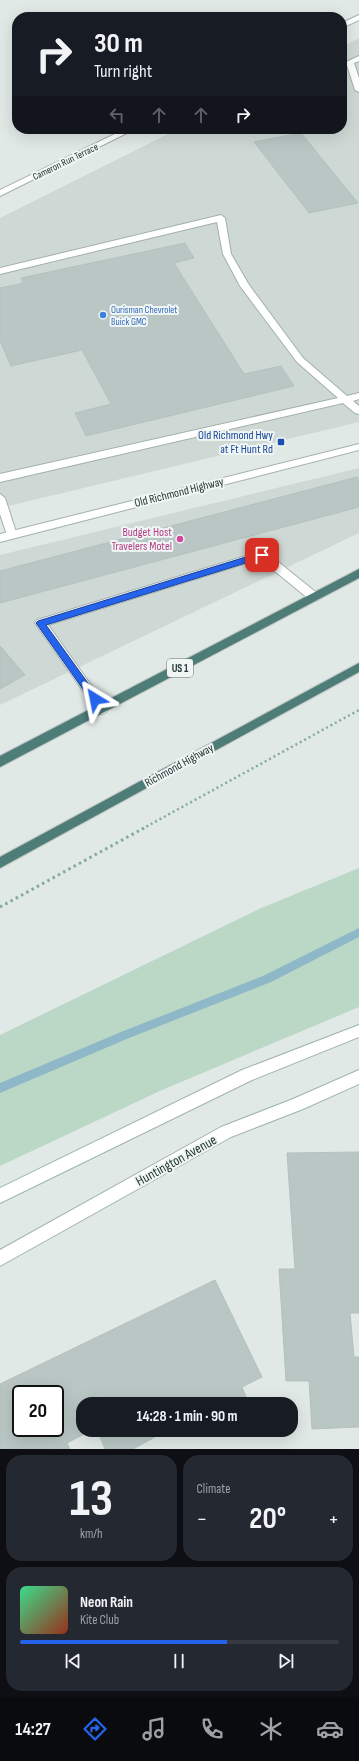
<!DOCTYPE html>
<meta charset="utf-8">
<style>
body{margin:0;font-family:"Sofia Sans Condensed",sans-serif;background:#242831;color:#f1f3f6;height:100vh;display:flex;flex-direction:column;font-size:15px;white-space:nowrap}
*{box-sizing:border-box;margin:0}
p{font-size:13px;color:#9ea1a6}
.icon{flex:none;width:22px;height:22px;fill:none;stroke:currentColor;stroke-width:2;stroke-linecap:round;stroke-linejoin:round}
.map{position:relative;height:1449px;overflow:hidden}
.side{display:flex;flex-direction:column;gap:6px;padding:6px;background:#0d0f14;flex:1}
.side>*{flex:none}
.banner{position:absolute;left:12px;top:12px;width:335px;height:122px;border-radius:16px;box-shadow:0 4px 16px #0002;background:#171b24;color:#f1f3f6;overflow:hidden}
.speed{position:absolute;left:12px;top:1385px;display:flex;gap:8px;font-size:20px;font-weight:700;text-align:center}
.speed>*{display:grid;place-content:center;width:52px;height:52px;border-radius:50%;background:#171b24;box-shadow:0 4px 16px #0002;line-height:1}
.speed .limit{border:2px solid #111;border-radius:6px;background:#fff;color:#111}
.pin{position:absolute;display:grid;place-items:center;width:34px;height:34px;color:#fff;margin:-17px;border-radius:8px;box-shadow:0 2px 6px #0006}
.me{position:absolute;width:44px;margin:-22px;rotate:325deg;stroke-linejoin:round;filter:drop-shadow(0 0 3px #0008)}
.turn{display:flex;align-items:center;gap:14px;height:84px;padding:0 16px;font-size:18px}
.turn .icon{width:52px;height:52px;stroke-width:2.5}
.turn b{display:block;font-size:28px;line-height:34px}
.lanes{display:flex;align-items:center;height:38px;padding:0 16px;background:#0003;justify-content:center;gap:20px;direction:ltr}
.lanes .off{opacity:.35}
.big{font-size:30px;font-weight:700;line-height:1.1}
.side .widget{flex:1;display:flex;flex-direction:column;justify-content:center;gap:6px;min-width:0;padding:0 14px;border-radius:16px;background:#242831}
.side .dial{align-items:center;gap:0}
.dial b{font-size:52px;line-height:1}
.song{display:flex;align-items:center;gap:12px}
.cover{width:48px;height:48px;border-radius:6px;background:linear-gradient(135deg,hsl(150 70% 55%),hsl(10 70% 35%))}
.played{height:4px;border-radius:2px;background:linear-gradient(90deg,#2563eb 65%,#363941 65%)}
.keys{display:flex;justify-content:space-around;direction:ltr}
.heat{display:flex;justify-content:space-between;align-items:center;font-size:22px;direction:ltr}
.side .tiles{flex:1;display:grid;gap:6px;grid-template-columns:1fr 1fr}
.widget:last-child{grid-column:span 2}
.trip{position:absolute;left:76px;top:1397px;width:222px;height:40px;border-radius:16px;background:#171b24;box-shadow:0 4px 16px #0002;font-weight:700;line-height:40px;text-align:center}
.tabs{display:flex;height:64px;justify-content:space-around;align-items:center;background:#090b0e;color:#9ea1a6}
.tabs .icon{width:28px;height:28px}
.tabs .active{color:#2563eb}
.tabs b{font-size:18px;color:#f1f3f6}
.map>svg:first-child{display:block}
</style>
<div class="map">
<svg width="359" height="1449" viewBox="0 0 359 1449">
<rect width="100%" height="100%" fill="#e0e9e6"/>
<g fill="#ced9d5">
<polygon points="359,38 359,422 0,508 0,218 178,129 342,129 342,47"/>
<polygon points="359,468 359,533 0,705 0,555"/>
</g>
<polygon fill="#bbd8c7" points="359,868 359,1007 162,1090 0,1166 0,1035 259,909"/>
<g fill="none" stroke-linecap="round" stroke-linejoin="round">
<polygon fill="#8eb7c8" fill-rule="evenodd" points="359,928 359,937 271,982 129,1038 0,1093 0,1083 121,1032 263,976"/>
</g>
<g fill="#b9c6c3" stroke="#b3c2be" fill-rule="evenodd">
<polygon points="301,133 358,203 309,213 254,142"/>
<polygon points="185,243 194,258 174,263 244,374 281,366 294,386 86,436 75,413 111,404 82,350 11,366 0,341 0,288 23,283 21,278"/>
<polygon points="357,477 359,480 359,507 0,603 0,571"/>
<polygon points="0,646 25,675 0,689"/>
<polygon points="359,1152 359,1313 350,1313 354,1357 359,1357 359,1427 312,1429 309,1381 286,1381 279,1269 295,1269 287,1153"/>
<path d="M215 1280 262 1377 242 1387 249 1404H83V1430H92L67 1443 70 1449H0V1384ZM21 1394H55V1428H21Z"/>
<polygon points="97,1430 152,1430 155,1437 133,1449 105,1449"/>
</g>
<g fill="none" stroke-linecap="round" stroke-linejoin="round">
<g stroke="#a4b0ad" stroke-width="2">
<g id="service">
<polygon points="359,56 359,61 354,63 359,78 359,92 355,90 346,62"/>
<polygon points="221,215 225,218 231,254 249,285 303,358 347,396 359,393 359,399 353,401 359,406 359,414 355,413 343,403 0,482 0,474 338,398 297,362 240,286 223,254 217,222 0,274 0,268"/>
<polygon points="0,494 5,498 17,535 16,538 8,538 0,514"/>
<polygon points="262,551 266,552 318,594 320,597 318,600 310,600 260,559 48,625 106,706 108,709 106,712 102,714 98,712 35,623 37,620"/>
</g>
</g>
<g stroke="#a4b0ad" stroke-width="2">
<g id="minor">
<polygon points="359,15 359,20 342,28 342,23"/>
<polygon points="125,129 135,129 0,196 0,190"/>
<polygon points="359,444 359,450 0,542 0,534"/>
</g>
</g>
<g stroke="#a1b3af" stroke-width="2">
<g id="secondary">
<polygon points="359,1025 359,1037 252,1080 0,1203 0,1188 242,1070"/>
<polygon points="359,1070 359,1084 303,1109 231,1137 0,1266 0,1250 221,1127 293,1099"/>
</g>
</g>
<g stroke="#bdc3c2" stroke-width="2">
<g id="trunk">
<polygon points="359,569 359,578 0,767 0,756"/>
<polygon points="359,663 359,672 0,868 0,857"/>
</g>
</g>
<polyline stroke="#84a9a3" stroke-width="2.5" stroke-dasharray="2 3" stroke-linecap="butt" points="142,829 359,710"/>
<polyline stroke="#84a9a3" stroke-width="3" stroke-dasharray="2.5 3.5" stroke-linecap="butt" points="0,907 144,828"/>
<use href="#service" fill="#fff" fill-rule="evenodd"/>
<use href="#minor" fill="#fff" fill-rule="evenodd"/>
<use href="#secondary" fill="#fff" fill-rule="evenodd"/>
<use href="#trunk" fill="#4e7d78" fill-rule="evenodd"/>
</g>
<polygon fill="#2563eb" stroke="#184099" points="262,552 266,555 265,557 46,625 98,697 99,699 95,703 92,702 36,623 38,621"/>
<circle fill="#3f7fe0" stroke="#f0f6f4" stroke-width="1.5" cx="103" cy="315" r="4"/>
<rect fill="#1a4fb4" stroke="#f0f6f4" stroke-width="1.5" x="277" y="438" width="8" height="8" rx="2"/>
<circle fill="#d1479c" stroke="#f0f6f4" stroke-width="1.5" cx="180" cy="539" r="4"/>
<g text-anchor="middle" stroke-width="4" stroke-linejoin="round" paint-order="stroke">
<g font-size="10" fill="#233735" stroke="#f0f6f4">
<text transform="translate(65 161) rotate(-26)" y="4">Cameron Run Terrace</text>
</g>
<g font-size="10" fill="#366cbe" stroke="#f0f6f4" text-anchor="start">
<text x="111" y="313">Ourisman Chevrolet<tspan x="111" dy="12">Buick GMC</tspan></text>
</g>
<rect fill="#f0f6f4" stroke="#60706e" stroke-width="1" x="167" y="659" width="26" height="18" rx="3"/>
<g font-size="11" font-weight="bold" fill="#233735">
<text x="180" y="672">US 1</text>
</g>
<g font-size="12" fill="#164399" stroke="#f0f6f4" text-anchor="end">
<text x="273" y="439">Old Richmond Hwy<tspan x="273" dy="14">at Ft Hunt Rd</tspan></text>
</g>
<g font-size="12" fill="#233735" stroke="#f0f6f4">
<text transform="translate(179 492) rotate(-14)" y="4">Old Richmond Highway</text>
<text transform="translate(179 765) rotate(-29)" y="4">Richmond Highway</text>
</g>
<g font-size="12" fill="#b23c85" stroke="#f0f6f4" text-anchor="end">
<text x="172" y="536">Budget Host<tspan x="172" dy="14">Travelers Motel</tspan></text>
</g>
<g font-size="14" fill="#233735" stroke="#f0f6f4">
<text transform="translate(176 1160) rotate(-29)" y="5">Huntington Avenue</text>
</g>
</g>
</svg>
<div class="speed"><div class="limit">20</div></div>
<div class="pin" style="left:262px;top:555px;background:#d93025"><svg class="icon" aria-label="arrive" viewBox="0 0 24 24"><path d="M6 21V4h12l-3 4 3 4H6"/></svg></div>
<svg class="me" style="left:95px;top:699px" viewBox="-20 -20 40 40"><path d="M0-17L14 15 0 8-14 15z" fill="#2563eb" stroke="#fff" stroke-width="4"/></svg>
<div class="trip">14:28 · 1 min · 90 m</div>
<div class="banner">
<div class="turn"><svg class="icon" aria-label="right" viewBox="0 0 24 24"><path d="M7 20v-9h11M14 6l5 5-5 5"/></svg><div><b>30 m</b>Turn right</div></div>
<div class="lanes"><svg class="icon off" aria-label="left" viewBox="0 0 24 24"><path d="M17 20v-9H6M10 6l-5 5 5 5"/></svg><svg class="icon off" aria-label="ahead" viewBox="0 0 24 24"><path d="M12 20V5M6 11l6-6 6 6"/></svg><svg class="icon off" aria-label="ahead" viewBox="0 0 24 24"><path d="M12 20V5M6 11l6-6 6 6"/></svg><svg class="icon" aria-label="right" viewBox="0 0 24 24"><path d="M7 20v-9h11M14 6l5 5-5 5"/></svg></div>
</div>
</div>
<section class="side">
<div class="tiles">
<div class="widget dial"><b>13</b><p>km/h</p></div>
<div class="widget"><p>Climate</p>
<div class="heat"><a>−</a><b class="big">20°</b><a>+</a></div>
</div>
<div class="widget">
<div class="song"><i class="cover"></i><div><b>Neon Rain</b><p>Kite Club</p></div></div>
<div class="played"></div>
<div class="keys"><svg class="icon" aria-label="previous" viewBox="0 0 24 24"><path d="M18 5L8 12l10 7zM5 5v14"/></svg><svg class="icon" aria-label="pause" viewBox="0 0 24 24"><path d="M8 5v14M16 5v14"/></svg><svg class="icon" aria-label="next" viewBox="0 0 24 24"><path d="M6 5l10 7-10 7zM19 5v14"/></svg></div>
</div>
</div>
</section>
<nav class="tabs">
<b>14:27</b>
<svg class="icon active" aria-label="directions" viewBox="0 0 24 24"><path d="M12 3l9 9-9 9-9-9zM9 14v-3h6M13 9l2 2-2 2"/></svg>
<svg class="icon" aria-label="music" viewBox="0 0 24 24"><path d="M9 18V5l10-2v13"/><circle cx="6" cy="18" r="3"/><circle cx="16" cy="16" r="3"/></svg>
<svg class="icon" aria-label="phone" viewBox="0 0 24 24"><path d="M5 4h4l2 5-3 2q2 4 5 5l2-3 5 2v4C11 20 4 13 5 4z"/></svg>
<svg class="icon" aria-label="climate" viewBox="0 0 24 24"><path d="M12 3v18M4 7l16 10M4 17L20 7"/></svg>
<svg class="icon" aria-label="car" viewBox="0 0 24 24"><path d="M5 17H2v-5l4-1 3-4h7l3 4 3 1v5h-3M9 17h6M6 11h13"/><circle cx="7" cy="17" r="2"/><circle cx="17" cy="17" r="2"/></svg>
</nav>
